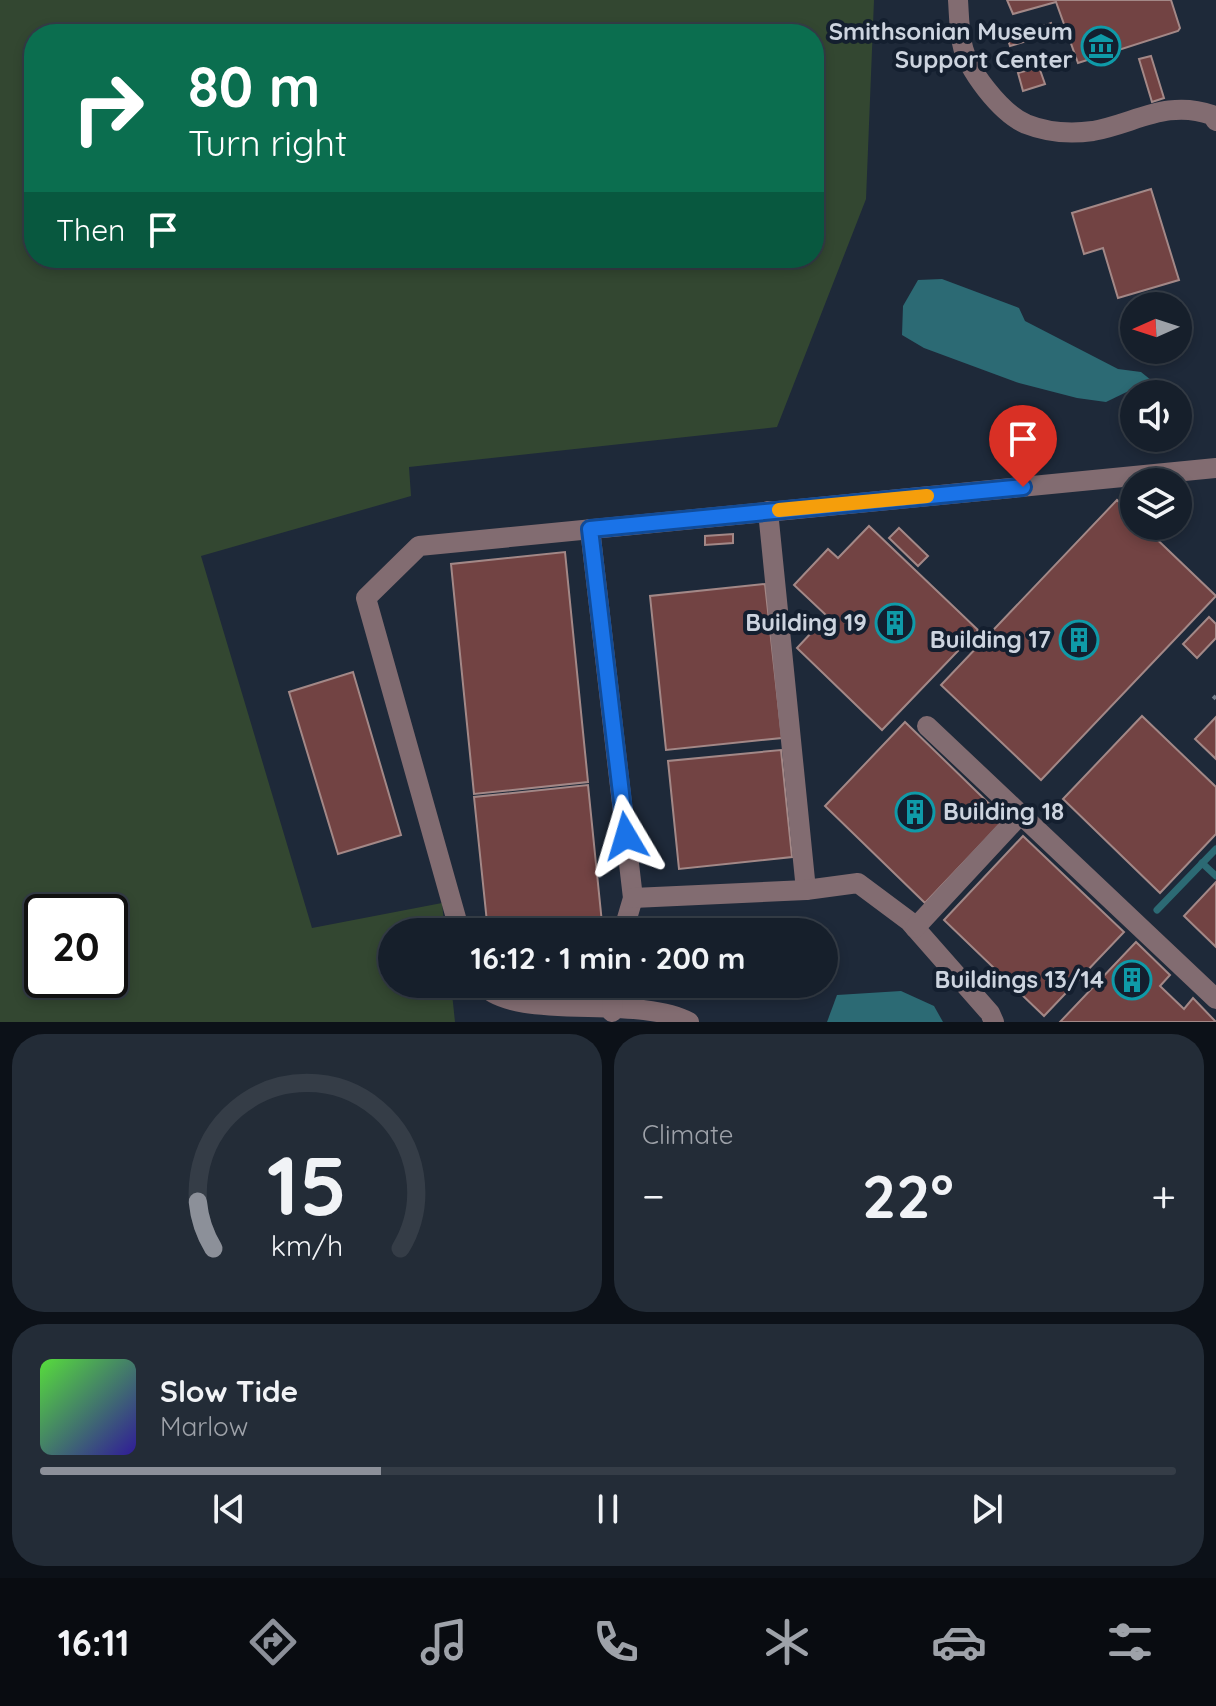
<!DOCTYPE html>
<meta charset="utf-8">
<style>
body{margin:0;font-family:Quicksand,sans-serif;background:#232c37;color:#f1f3f6;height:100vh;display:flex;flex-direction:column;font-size:30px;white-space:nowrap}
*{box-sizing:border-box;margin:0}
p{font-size:26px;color:#9ea2a9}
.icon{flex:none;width:44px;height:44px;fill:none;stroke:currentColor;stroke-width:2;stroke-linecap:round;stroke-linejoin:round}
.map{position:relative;height:1022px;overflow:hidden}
.sheet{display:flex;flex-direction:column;gap:12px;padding:12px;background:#0c1118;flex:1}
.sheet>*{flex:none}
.top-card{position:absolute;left:24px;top:24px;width:800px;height:244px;border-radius:32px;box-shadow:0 4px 12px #0003,0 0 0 2px #353d47;background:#0b6e4f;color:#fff;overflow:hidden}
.needle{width:52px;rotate:267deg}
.controls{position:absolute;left:1120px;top:292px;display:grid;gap:16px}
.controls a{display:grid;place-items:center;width:72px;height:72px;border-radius:50%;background:#161f2b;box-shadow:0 4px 12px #0003,0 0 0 2px #353d47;font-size:40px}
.speed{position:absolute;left:24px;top:894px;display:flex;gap:16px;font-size:40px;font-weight:700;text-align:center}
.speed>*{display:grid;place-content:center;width:104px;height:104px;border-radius:50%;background:#161f2b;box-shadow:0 4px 12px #0003,0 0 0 2px #353d47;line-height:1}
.speed .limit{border:4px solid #111;border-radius:12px;background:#fff;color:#111}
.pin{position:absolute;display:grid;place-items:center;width:68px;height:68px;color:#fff;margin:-82px -34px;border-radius:50% 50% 50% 0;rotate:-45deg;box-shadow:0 0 8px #0007}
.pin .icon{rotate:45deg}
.me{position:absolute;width:88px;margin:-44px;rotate:353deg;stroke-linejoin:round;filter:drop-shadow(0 0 6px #0008)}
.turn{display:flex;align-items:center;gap:28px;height:168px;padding:0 32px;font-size:36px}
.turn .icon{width:104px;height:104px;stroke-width:2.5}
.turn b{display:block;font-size:56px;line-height:68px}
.then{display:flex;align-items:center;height:76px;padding:0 32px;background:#0003;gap:16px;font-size:30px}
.big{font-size:60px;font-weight:700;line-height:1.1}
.sheet .tile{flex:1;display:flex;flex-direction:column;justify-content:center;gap:12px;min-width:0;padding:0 28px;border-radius:32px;background:#232c37}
.sheet .dial{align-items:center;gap:0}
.dial svg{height:208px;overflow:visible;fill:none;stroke:#353d47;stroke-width:7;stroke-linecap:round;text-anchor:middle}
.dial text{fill:#f1f3f6;stroke:none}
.song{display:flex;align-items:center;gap:24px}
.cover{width:96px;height:96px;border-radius:12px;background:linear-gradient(135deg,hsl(110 70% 55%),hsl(250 70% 35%))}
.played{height:8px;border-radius:4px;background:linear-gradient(90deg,#8c9099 30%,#353d47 30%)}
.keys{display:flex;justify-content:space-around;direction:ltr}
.heat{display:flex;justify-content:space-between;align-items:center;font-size:44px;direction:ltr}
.sheet .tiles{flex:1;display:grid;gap:12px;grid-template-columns:1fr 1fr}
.tile:last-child{grid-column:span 2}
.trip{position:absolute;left:378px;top:918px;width:460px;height:80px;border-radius:40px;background:#161f2b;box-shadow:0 4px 12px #0003,0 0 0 2px #353d47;font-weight:700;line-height:80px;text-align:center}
.tabs{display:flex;height:128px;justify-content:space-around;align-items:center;background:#090c11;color:#9ea2a9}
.tabs .icon{width:56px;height:56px}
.tabs .active{color:#8c9099}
.tabs b{font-size:36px;color:#f1f3f6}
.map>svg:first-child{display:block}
</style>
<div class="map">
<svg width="1216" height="1022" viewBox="0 0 1216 1022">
<rect width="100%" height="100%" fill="#1e2939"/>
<path fill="#334731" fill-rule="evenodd" d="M0 0H874L866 199 777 427 409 467 411 496 201 556 312 928 442 903 445 932H392V984H451L455 1022H0ZM34 34H814V258H34ZM42 912H110V980H42Z"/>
<g fill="#2c6a74">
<polygon points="942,279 1019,308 1025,321 1118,369 1141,372 1156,384 1139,386 1106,402 1077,398 1019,383 924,348 902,335 903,306 918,280"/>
<polygon points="901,991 934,1006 943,1022 827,1022 837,995"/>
</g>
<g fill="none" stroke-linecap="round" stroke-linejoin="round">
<g stroke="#2c6a74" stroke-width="7">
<polyline points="1202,863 1216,876"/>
<polyline points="1157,910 1216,849"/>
</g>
</g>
<g fill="#724343" stroke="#a38887" stroke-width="2">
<polygon points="1007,0 1171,0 1180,28 1178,31 1078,63 1056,2 1013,14"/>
<polygon points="1051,23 1054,33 1038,39 1035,29"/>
<polygon points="1027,31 1030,40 1010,46 1007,37"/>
<polygon points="1151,56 1164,98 1152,102 1139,59"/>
<polygon points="1039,67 1045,84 1023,91 1018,73"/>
<polygon points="1151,189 1179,280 1118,298 1103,248 1084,254 1072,213"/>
<polygon points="1117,500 1134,517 1134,526 1143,526 1216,596 1041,780 941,685"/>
<polygon points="869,526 978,630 882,730 797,648 827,616 794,585 828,549 838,558"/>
<polygon points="899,528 928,556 918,566 889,538"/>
<polygon points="733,534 733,543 705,545 705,536"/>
<polygon points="565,552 588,782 474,794 451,564"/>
<polygon points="765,584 782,738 666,750 650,596"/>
<polygon points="1209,617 1216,624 1216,638 1197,658 1183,644"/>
<polygon points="353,672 401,835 338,854 289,692"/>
<polygon points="1142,716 1216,787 1216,834 1160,893 1063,799"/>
<polygon points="1216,717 1216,759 1195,739"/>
<polygon points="905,722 1005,819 925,903 825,806"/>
<polygon points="781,750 792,857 679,869 668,761"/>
<polygon points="588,785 602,923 488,932 474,797"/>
<polygon points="1023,836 1124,932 1044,1016 944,920"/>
<polygon points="1216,882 1216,947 1184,916"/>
<polygon points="1136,942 1170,975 1160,986 1184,1009 1193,998 1216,1022 1060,1022"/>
</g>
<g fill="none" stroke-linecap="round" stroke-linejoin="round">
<polyline stroke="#737c89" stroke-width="4" stroke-dasharray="4 6" stroke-linecap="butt" points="1216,696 1213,699 1216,702"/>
<g stroke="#826c71" stroke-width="20">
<path d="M958 0C959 14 959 29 962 43 967 70 1001 113 1026 124 1046 132 1071 134 1093 131 1136 123 1167 99 1212 115L1216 121"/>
<polyline points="768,511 806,890"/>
<polyline points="590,529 633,898 623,932"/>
<polyline points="927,726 1216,999"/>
<polyline points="633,898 806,890 858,883 909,921 990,1013 994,1022"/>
<polyline points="915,928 1020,815"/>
<polyline points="460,932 366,598 419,546 1216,468"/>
<path d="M482 984C513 1022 638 994 689 1022"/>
<polyline points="612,1012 614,984"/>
</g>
</g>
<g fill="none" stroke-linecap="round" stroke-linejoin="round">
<g stroke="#114b97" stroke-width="20">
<polyline id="route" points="626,836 590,529 1023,487"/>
</g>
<use href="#route" stroke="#1a73e8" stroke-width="14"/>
<polyline stroke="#f59e0b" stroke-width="14" points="779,510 927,496"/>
</g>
<defs>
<g id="museum-ring" transform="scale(2)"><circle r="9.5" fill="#141f2f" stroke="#0f9aa8" stroke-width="1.5"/><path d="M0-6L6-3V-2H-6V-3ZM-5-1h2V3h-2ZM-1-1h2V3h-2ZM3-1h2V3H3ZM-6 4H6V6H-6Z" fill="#0f9aa8"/></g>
<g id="building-ring" transform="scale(2)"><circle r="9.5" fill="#141f2f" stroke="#0f9aa8" stroke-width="1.5"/><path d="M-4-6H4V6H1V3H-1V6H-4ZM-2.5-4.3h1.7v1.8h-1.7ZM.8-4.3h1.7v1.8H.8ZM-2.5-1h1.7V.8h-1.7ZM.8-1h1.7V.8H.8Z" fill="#0f9aa8"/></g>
</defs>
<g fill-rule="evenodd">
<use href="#museum-ring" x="1101" y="46"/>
<use href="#building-ring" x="895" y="623"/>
<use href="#building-ring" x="1079" y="640"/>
<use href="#building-ring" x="915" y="812"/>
<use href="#building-ring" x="1132" y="980"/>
</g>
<g text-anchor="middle" stroke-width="8" stroke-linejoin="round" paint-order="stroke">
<g font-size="24" font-weight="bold" fill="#cdd4df" stroke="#141f2f" text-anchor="end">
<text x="1073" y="40">Smithsonian Museum<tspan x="1073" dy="28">Support Center</tspan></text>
<text x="867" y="631">Building 19</text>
<text x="1051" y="648">Building 17</text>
<text x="943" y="820" text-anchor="start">Building 18</text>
<text x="1104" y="988">Buildings 13/14</text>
</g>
</g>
</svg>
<div class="controls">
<a><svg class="needle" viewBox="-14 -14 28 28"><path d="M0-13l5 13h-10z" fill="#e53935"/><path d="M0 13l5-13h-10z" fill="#9ea2a9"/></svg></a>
<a><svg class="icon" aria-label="sound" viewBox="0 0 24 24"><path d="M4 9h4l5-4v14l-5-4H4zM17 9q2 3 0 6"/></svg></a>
<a><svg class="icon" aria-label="layers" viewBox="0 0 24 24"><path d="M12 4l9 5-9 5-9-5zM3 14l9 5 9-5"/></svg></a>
</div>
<div class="speed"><div class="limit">20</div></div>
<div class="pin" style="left:1023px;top:487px;background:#d93025"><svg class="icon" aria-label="arrive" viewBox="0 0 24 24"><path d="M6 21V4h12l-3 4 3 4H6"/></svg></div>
<svg class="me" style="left:626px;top:836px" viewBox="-20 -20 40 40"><path d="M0-17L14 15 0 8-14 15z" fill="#1a73e8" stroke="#fff" stroke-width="4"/></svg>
<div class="trip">16:12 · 1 min · 200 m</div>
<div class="top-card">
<div class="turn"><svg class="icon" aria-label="right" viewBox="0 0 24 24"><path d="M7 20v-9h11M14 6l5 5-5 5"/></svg><div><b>80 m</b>Turn right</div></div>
<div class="then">Then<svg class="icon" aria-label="arrive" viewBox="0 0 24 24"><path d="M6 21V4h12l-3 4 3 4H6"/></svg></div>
</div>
</div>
<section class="sheet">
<div class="tiles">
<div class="tile dial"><svg viewBox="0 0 100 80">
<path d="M14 69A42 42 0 1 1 86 69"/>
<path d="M14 69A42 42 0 0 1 8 51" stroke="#8c9099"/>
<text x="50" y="56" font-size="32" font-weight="700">15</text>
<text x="50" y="72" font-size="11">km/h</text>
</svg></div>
<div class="tile"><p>Climate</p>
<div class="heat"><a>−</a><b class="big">22°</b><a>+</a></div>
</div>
<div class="tile">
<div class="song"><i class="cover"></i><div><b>Slow Tide</b><p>Marlow</p></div></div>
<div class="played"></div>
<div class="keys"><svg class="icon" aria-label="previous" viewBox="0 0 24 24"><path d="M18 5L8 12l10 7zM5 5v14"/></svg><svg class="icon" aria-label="pause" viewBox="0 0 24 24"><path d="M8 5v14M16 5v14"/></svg><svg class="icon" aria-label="next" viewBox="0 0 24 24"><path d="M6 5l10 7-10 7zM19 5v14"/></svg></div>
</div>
</div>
</section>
<nav class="tabs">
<b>16:11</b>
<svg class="icon active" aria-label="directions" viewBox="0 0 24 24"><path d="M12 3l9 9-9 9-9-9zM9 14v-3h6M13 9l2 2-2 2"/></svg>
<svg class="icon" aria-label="music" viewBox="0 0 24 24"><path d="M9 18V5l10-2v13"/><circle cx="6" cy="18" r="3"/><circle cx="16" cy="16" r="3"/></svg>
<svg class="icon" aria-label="phone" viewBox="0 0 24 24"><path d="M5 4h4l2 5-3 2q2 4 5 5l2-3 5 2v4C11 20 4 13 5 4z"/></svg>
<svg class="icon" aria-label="climate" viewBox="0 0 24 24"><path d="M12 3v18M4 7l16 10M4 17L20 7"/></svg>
<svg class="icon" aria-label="car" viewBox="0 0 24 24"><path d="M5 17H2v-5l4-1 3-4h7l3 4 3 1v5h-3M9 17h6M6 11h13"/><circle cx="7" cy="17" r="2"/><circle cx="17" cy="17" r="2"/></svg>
<svg class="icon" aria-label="filters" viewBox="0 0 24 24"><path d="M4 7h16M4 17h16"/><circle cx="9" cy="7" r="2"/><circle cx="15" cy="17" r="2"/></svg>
</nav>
